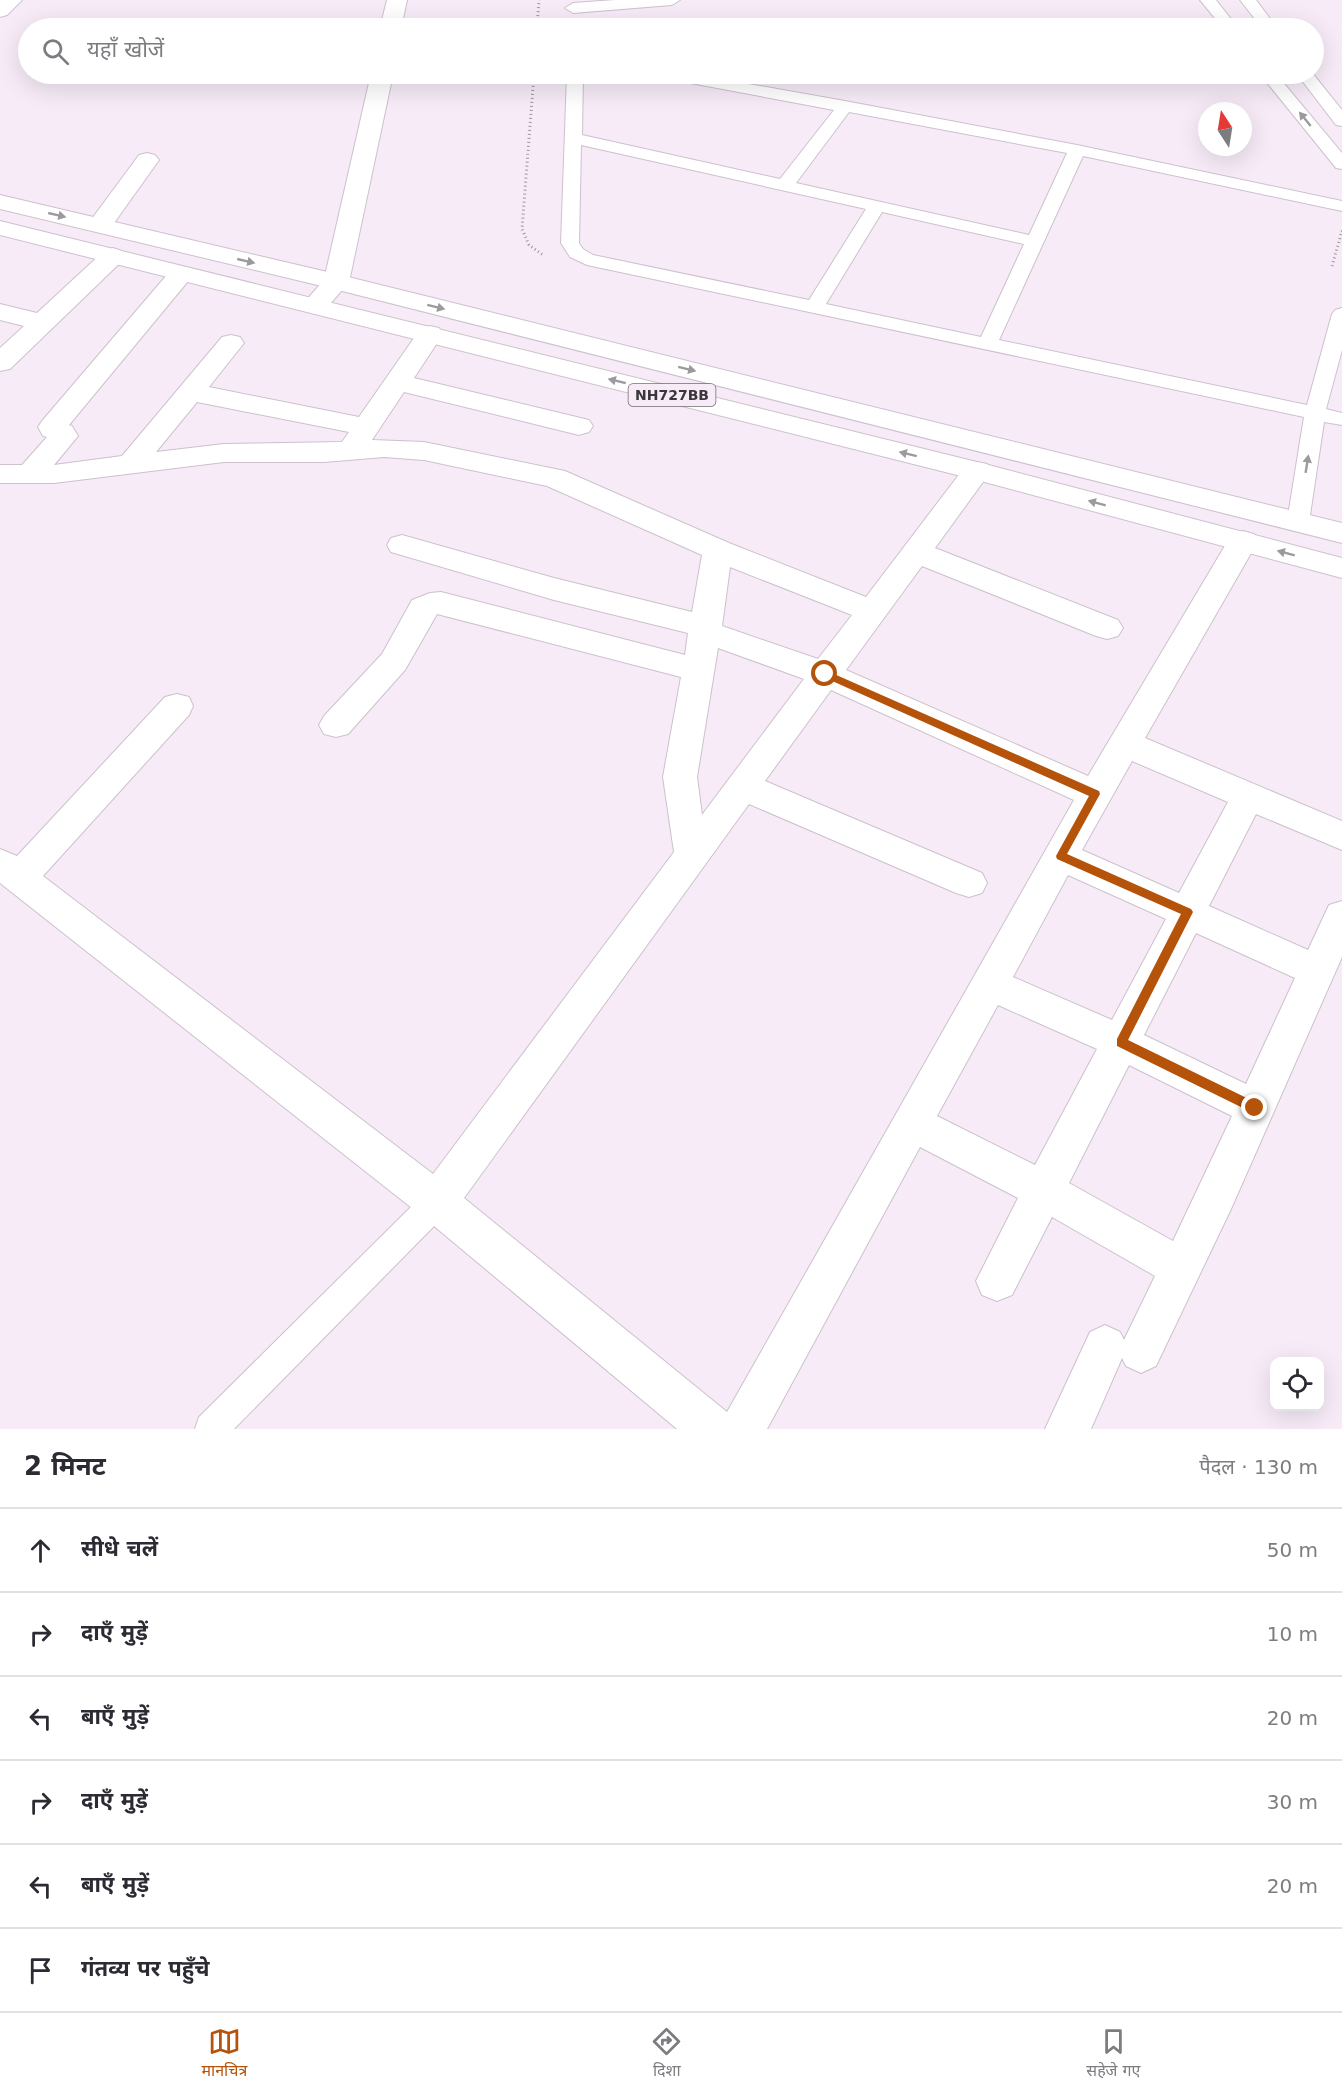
<!DOCTYPE html>
<html lang="hi">
<head>
<meta charset="utf-8">
<style>
  :root { --surface:#fff; --page:#f2f2f3; --text:#2b2b33; --muted:#7c7c81; --line:#e1e1e2; --accent:#b45309 }
  body { margin:0; font-family:"DejaVu Sans","Noto Sans Devanagari",sans-serif; background:var(--page); color:var(--text) }
  .controls { position:absolute; right:18px; bottom:18px; display:grid; overflow:hidden; border-radius:12px; box-shadow:0 6px 24px #0002 }
  .controls button { width:54px; height:54px; display:grid; place-items:center; padding:0; border:0; border-bottom:2px solid var(--line); background:var(--surface); color:var(--text); font:30px sans-serif }
  .compass { position:absolute; left:1198px; top:102px; width:54px; height:54px; border-radius:50%; background:var(--surface); box-shadow:0 6px 24px #0002; rotate:348deg }
  .stop { position:absolute; width:18px; height:18px; margin:-14px; border:4px solid #b45309; border-radius:50%; background:#fff }
  .stop.end { background:#b45309; border-color:#fff; box-shadow:0 2px 6px #0008 }
  .list { margin:0; padding:0; list-style:none }
  h2 { display:flex; justify-content:space-between; align-items:center; height:78px; margin:0; padding:0 24px; font-size:26px }
  h2 small { font-size:20px; font-weight:400; color:var(--muted) }
  .list li { display:grid; grid-template-columns:39px 1fr auto; gap:18px; align-items:center; box-sizing:border-box; height:84px; padding:0 24px; border-top:2px solid var(--line) }
  .list b { display:block; font-size:22px; white-space:nowrap }
  .list em { font-size:20px; font-style:normal; color:var(--muted) }
  .icon { flex:none; width:33px; height:33px; fill:none; stroke:currentColor; stroke-width:2; stroke-linecap:round; stroke-linejoin:round }
  .map { position:relative; flex:none; width:1342px; height:1429px; overflow:hidden }
  .search { position:absolute; background:var(--surface); box-shadow:0 6px 24px #0002; left:18px; right:18px; top:18px; height:66px; display:flex; align-items:center; gap:15px; box-sizing:border-box; padding:0 21px; border-radius:33px; color:var(--muted); font-size:22px }
  .sheet { height:582px; background:var(--surface) }
  nav { display:flex; justify-content:space-around; align-items:center; box-sizing:border-box; height:84px; border-top:2px solid var(--line); background:var(--surface); font-size:16px; color:var(--muted) }
  nav a { display:grid; justify-items:center; gap:3px }
  nav .on { color:var(--accent) }
  .map>svg:first-child { display:block }
</style>
</head>
<body>
<div class="map">
<svg width="1342" height="1429" viewBox="0 0 1342 1429">
  <rect width="100%" height="100%" fill="#f6ebf7"/>
  <g fill="none" stroke-linecap="round" stroke-linejoin="round">
    <defs>
      <path id="lane" d="M615,0H680L672,5L573,13L565,8L573,3Z
        M1200,0H1216L1238,28H1223Z
        M1240,0H1256L1277,28H1262Z
        M567,74H583L582,135L780,179L834,110L669,79L663,77L661,74H692L845,101L1077,145L1342,201V211L1083,156L999,340L1307,405L1332,314L1335,310L1342,308V350L1326,409L1342,413V425L1324,422L1309,522L1306,527L1298,529L1290,527L1287,522L1304,417L587,265L570,257L561,243ZM849,112L1067,153L1029,235L796,183ZM581,145L866,209L809,300L593,255L583,249L579,243ZM882,212L1024,244L981,337L826,304Z
        M1260,74H1276L1342,153V169L1336,168Z
        M1297,74H1313L1342,110V126L1336,125Z
        M437,1188L448,1192L452,1202L448,1212L234,1429H195L199,1417L426,1192Z"/>
      <path id="street" d="M0,0H22L7,15L0,17Z
        M387,0H407L401,28H380Z
        M371,74H393L349,282L324,311L315,313L306,311L302,305L324,280Z
        M147,153L155,155L159,160L109,230L100,232L91,230L88,225L91,220L139,155Z
        M113,248L122,251L126,256L122,261L10,369L0,371V348L24,326L0,320V304L37,313L104,251Z
        M181,266L190,269L194,274L69,425L72,426L78,436L54,465L122,456L222,337L231,335L240,337L244,343L209,387L359,417L421,328L430,326L439,328L443,334L414,378L589,420L593,426L589,432L579,435L404,392L372,440L424,442L565,471L729,543L866,597L967,464L977,462L987,464L991,471L935,548L1118,620L1123,628L1118,636L1107,639L1096,636L922,566L846,670L1088,776L1232,534L1243,531L1254,534L1258,541L1145,738L1342,821V850L1256,814L1209,906L1308,950L1329,905L1342,901V957L1231,1209L1156,1366L1141,1373L1126,1366L1122,1358L1091,1429H1045L1090,1332L1105,1325L1120,1332L1124,1340L1155,1276L1052,1217L1012,1295L997,1301L982,1295L976,1281L1018,1198L920,1147L767,1429H677L422,1216L0,883V849L17,856L165,697L177,694L189,697L193,706L189,715L43,876L433,1174L674,852L663,777L681,677L437,614L405,670L348,734L336,737L324,734L319,725L324,716L382,654L412,600L430,593L441,592L685,655L688,633L554,600L391,552L387,545L391,538L402,535L554,578L692,612L702,555L547,486L424,460L384,457L324,462H224L54,483H0V465H22L47,437L43,436L38,427L42,421L172,269ZM197,402L349,432L342,442L224,444L156,452ZM730,567L852,615L818,659L722,626ZM718,648L804,679L702,815L697,777ZM831,690L1074,800L727,1412L464,1198L749,804L956,893L969,897L982,893L987,883L982,873L765,781ZM1132,761L1228,802L1179,893L1082,850ZM1068,875L1166,919L1112,1020L1013,977ZM1196,933L1295,978L1246,1084L1144,1035ZM998,1005L1097,1049L1035,1165L937,1116ZM1129,1065L1232,1116L1173,1241L1069,1183Z"/>
      <path id="highway" d="M0,195L336,274L1342,523V543L334,289L0,209Z
        M0,221L977,462L1342,558V578L977,480L0,235Z"/>
    </defs>
    <use href="#lane" stroke="#ccc1cd" stroke-width="2"/>
    <use href="#street" stroke="#ccc1cd" stroke-width="2"/>
    <use href="#highway" stroke="#ccc1cd" stroke-width="2"/>
    <path stroke="#9e969f" stroke-width="3" stroke-dasharray="1 3" stroke-linecap="butt" d="M537,28L539,0
      M534,74L522,229L529,245L543,255
      M1332,266L1342,231L1340,230"/>
    <use href="#lane" fill="#fff" fill-rule="evenodd"/>
    <use href="#street" fill="#fff" fill-rule="evenodd"/>
    <use href="#highway" fill="#fff" fill-rule="evenodd"/>
  </g>
  <defs><path id="oneway-solid" d="M-6-.8H1V-3.2L6.5 0L1 3.2V.8H-6Z" transform="scale(1.5)"/></defs>
  <g fill="#9c9a9d">
    <use href="#oneway-solid" transform="translate(1305 119) rotate(-129)"/>
    <use href="#oneway-solid" transform="translate(57 215) rotate(13)"/>
    <use href="#oneway-solid" transform="translate(246 261) rotate(13)"/>
    <use href="#oneway-solid" transform="translate(436 307) rotate(14)"/>
    <use href="#oneway-solid" transform="translate(687 369) rotate(14)"/>
    <use href="#oneway-solid" transform="translate(617 381) rotate(-166)"/>
    <use href="#oneway-solid" transform="translate(908 454) rotate(-166)"/>
    <use href="#oneway-solid" transform="translate(1307 464) rotate(-81)"/>
    <use href="#oneway-solid" transform="translate(1097 503) rotate(-165)"/>
    <use href="#oneway-solid" transform="translate(1286 553) rotate(-165)"/>
  </g>
  <path fill="#b45309" d="M825,670L1099,791L1100,794L1067,854L1191,909L1193,912L1128,1040L1259,1104V1112H1251L1117,1046V1039L1181,914L1057,859L1056,856L1089,796L821,676V671Z"/>
  <g text-anchor="middle" stroke-width="4.5" stroke-linejoin="round" paint-order="stroke">
    <rect fill="#f6ebf7" stroke="#726c73" stroke-width="1.5" x="628.5" y="384" width="87" height="22" rx="4.5"/>
    <g font-size="14" font-weight="bold" fill="#3a363b">
      <text x="672" y="400">NH727BB</text>
    </g>
  </g>
</svg>
<div class="controls">
<button><svg class="icon" aria-label="locate" viewBox="0 0 24 24"><circle cx="12" cy="12" r="6"/><path d="M12 2v4M12 18v4M2 12h4M18 12h4"/></svg></button>
</div>
<svg class="compass" viewBox="-18 -18 36 36"><path d="M0-13l5 13h-10z" fill="#e53935"/><path d="M0 13l5-13h-10z" fill="#7c7c81"/></svg>
<div class="stop" style="left:825px;top:674px"></div>
<div class="stop end" style="left:1255px;top:1108px"></div>
<div class="search"><svg class="icon" aria-label="search" viewBox="0 0 24 24"><circle cx="10" cy="10" r="6"/><path d="M15 15l6 6"/></svg>यहाँ खोजें</div>
</div>
<section class="sheet">
<h2>2 मिनट<small>पैदल · 130 m</small></h2>
<ul class="list">
<li><svg class="icon" aria-label="ahead" viewBox="0 0 24 24"><path d="M12 20V5M6 11l6-6 6 6"/></svg><div><b>सीधे चलें</b></div><em>50 m</em></li>
<li><svg class="icon" aria-label="right" viewBox="0 0 24 24"><path d="M7 20v-9h11M14 6l5 5-5 5"/></svg><div><b>दाएँ मुड़ें</b></div><em>10 m</em></li>
<li><svg class="icon" aria-label="left" viewBox="0 0 24 24"><path d="M17 20v-9H6M10 6l-5 5 5 5"/></svg><div><b>बाएँ मुड़ें</b></div><em>20 m</em></li>
<li><svg class="icon" aria-label="right" viewBox="0 0 24 24"><path d="M7 20v-9h11M14 6l5 5-5 5"/></svg><div><b>दाएँ मुड़ें</b></div><em>30 m</em></li>
<li><svg class="icon" aria-label="left" viewBox="0 0 24 24"><path d="M17 20v-9H6M10 6l-5 5 5 5"/></svg><div><b>बाएँ मुड़ें</b></div><em>20 m</em></li>
<li><svg class="icon" aria-label="arrive" viewBox="0 0 24 24"><path d="M6 21V4h12l-3 4 3 4H6"/></svg><div><b>गंतव्य पर पहुँचे</b></div></li>
</ul>
</section>
<nav>
<a class="on"><svg class="icon" aria-label="map" viewBox="0 0 24 24"><path d="M3 6l6-2 6 2 6-2v14l-6 2-6-2-6 2zM9 4v14M15 6v14"/></svg>मानचित्र</a>
<a><svg class="icon" aria-label="directions" viewBox="0 0 24 24"><path d="M12 3l9 9-9 9-9-9zM9 14v-3h6M13 9l2 2-2 2"/></svg>दिशा</a>
<a><svg class="icon" aria-label="saved" viewBox="0 0 24 24"><path d="M7 4h10v16l-5-4-5 4z"/></svg>सहेजे गए</a>
</nav>
</body>
</html>
